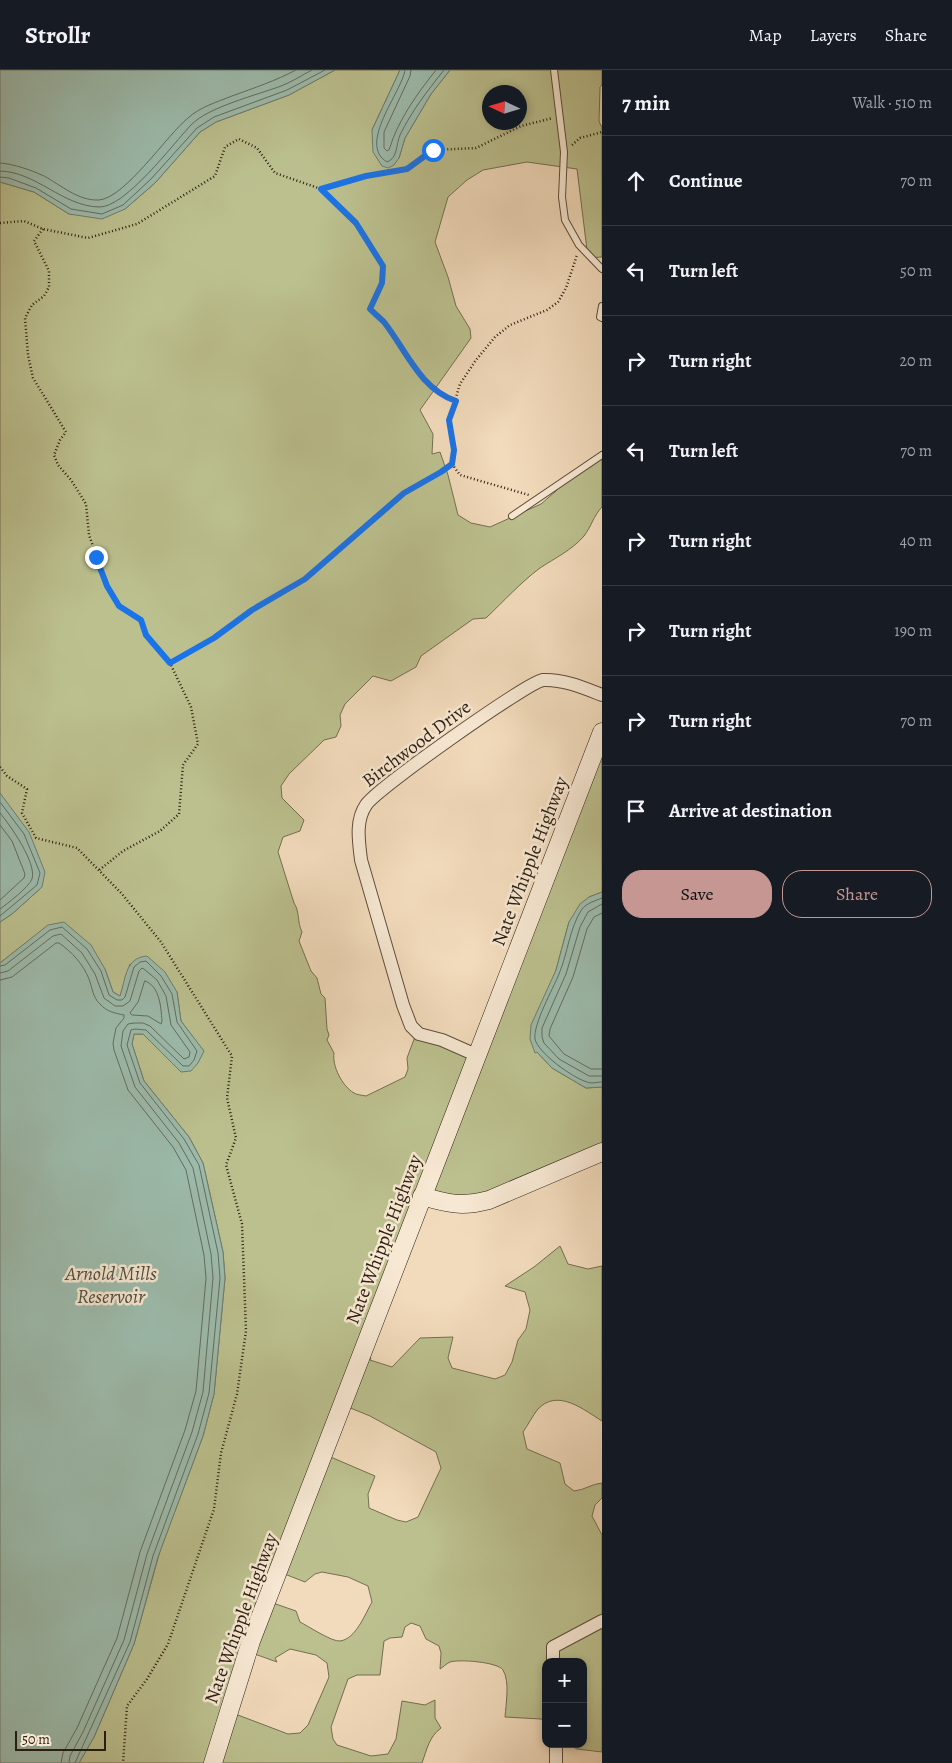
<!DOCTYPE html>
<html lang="en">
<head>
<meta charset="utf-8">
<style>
  :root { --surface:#171b24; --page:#20242c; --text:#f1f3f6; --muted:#9ea1a6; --line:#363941; --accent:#c59692 }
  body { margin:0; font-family:Alegreya,serif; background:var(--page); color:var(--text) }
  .controls { position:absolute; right:15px; bottom:15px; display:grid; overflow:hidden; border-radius:10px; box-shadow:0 2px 8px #0003 }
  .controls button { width:45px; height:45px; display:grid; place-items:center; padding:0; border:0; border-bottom:1px solid var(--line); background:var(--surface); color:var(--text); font:25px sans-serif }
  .compass { position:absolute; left:482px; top:15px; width:45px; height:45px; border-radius:50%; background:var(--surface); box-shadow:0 2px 8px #0003; rotate:274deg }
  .scale { position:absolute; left:15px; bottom:12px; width:91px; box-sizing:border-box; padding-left:5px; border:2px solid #2c1e11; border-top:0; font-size:14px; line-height:18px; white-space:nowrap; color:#2c1e11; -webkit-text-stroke:4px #f7e8d3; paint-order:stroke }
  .stop { position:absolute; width:15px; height:15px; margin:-11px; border:4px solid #1a73e8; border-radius:50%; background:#fff }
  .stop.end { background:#1a73e8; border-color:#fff; box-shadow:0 1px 5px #0008 }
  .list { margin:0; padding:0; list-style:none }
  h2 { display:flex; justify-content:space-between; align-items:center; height:65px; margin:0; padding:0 20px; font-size:21px }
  h2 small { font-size:16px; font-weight:400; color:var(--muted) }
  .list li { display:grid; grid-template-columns:32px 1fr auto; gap:15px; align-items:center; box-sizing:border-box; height:90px; padding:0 20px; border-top:1px solid var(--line) }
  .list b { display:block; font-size:19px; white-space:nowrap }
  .list em { font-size:16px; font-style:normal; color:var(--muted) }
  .actions { display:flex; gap:10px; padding:15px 20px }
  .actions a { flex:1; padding:11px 0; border:1px solid var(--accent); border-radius:20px; text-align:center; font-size:18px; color:var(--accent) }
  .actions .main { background:var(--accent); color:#111 }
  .icon { flex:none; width:28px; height:28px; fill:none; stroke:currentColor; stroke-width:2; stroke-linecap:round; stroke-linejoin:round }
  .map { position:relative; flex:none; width:602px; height:1693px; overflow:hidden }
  header { display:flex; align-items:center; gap:30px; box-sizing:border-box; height:70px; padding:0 25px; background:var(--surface); border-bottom:1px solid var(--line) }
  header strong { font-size:24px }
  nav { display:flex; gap:28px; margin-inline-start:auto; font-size:18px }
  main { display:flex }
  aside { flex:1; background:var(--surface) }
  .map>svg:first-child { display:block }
</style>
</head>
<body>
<header>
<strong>Strollr</strong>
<nav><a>Map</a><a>Layers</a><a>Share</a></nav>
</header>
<main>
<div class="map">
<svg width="602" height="1693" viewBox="0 0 602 1693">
  <rect width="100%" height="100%" fill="#f2dbbc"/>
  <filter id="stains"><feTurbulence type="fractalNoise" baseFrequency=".004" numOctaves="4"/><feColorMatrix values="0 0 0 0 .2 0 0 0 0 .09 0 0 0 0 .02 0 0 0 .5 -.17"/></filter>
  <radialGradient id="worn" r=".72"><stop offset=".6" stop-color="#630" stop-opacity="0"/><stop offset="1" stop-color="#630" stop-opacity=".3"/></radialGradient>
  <path fill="#bcc08f" stroke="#746f50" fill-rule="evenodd" d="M335,0H400L372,60L399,88L405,68L431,24L450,0H602V15L600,17L599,51L601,56H602V187L588,188L577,99L527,92L483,100L467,110L448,127L435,172L448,207L456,236L470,259L471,268L420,340L433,364L432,384L440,382L448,405L458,445L471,453L490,457L541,434L556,421L566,406L602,381V437C594,445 591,457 584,466C572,480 555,488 540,498C520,513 504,531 486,548L473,549L421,586L416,597L391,611L373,606L345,634L340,645L341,656L336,667L324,670L289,704L281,716L282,728L304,750L300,761L283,767L278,782L294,833C300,842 297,852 302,862L299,871L311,901L317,908L321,924L325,928L327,959L329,965L327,970L334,983C332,996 342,1016 354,1023C357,1025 362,1025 366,1026L405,1007L408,999L407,988L416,964L481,982L597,685L602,687V822L589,827L569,852L556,900L537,982L552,998L586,1018L602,1017V1083L492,1131L429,1126L365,1285L371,1288L370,1290L392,1297L420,1268L453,1267L448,1288L452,1298L495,1309L505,1305L512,1292L518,1270L526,1259L530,1240L525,1222L505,1216L534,1197L560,1176L568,1194L588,1199L602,1196V1351C584,1340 558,1318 538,1339C533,1345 528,1355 523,1362L527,1379L560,1393L565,1414L574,1421C585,1420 591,1414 602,1413V1428L595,1435L592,1446L602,1465V1682L577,1679L567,1674H583V1592H546V1652L541,1649L505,1647C506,1633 510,1612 503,1600C498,1592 459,1589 450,1592C446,1594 443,1597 440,1599L441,1583L439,1576L426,1569L420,1556L411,1553L405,1557L402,1567L390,1568L384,1571L380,1605H357L348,1609L331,1657L333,1669L337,1675L371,1686L388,1684L396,1669L402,1631L425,1635L435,1630V1648L441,1658C429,1667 427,1679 422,1693H79L94,1667L134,1574L160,1481L203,1366L214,1324L225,1208L223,1182L203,1093L189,1067L144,1011L132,974L134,964H143L182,1002L203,981L181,951L177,922L130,894L120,926L113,922L105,899L48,856L0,893V852L12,844L42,817L0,723V112L34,122L69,144L125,139L155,113L200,62L216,52L289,25ZM490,22H520V52H490ZM348,1337L370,1346L436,1382L441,1398L418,1447L406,1452L397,1450L369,1438L368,1424L375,1406L326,1385ZM322,1502L348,1507L368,1516L372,1532C365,1544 356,1569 340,1571C332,1572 308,1556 300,1552L296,1541L270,1532L282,1503L305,1512L315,1504ZM290,1579L316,1585L327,1593L329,1607L308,1655L300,1663L288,1664L230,1642L249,1582L277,1592L275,1588Z"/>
  <path fill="#9cbbac" stroke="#6f7c6e" d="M0,0H335L289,25L216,52L200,62L155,113L125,139L102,149L69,144L34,122L0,112Z
    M400,0H450L431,24L405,68L399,88L394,95L388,98L382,96L373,82L372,60Z
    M0,723L29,762L45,802L42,817L12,844L0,852Z
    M602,822V1017L586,1018L552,998L537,982L535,983L530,969L531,955L556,900L569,852L580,834L589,827Z
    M64,852L91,875L105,899L113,922L120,926C126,908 125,888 147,886L165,902L177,922L181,951L204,981L198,993L191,1001L181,1002L143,964H134L132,974L144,1011L189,1067L203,1093L223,1182L225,1208L214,1324L203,1366L158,1487L134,1574L94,1667L79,1693H0V893L48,855Z"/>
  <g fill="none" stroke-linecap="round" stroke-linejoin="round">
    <path stroke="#646c5e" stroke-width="1" d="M405,0C402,22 357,74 387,92C398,88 396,74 400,65C411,42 428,20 444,0
      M411,0L410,6L384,62V78L387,81L389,80C398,50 417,24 436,0
      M0,93C14,94 31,100 44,106C61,115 78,131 99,130C125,128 167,65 188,48C200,37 217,32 232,26C254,18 275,11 296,0
      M0,101C37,102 62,136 99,137C125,138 173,74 191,55C208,37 257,25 281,16C292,12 302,5 312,0
      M0,107L9,108L36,118L71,139L102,144L123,135L151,109L197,58L214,47L287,20L325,0
      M0,732L24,764L40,803L37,815L0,846
      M0,743C10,755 37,793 32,809C29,817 7,834 0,839
      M0,755L12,771L25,804L24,808L0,830
      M602,828C595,831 587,833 582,839C569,859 568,883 559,904C553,919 533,954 535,969C538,983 573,1008 587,1012C591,1014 597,1012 602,1012
      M602,834L588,842L580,857L566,904L542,958V967L544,973L559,989L589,1006H602
      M602,843L594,847L587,859L573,907L550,959L549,966L564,984L591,999H602
      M0,896L5,895L50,860L62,857L87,879L101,901L109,925L117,930H122L125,927L134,897L140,892L146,891L161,906L172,924L177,952L197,981L194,990L189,996H183L146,960L135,959L131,960L127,975L140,1013L184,1069L199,1095L218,1183L220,1208L209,1323L198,1364L153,1486L130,1572L75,1693
      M0,903L8,901L53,866L61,864L82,883L95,904L104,928L115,936H123L130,931L139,901L142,898L144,899L157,910L166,926L171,955L190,982L189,987L184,989L150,956L143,953H134L128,954L123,961L121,976L135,1017L179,1073L193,1098L211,1184L213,1208L203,1322L192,1362L147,1484L124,1570L83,1662L70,1686L69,1693
      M0,910L12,907L56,873H59C72,882 83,894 89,909C92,917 93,928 100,934C107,942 115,943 124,945V948L116,958L113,973L114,980L128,1020L173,1077L186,1100L204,1185L206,1208L196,1321L185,1360L140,1482L117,1568L77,1658L63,1683L61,1693
      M145,911C160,916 161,938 162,951L161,954L148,946L132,945L130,943L138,932Z"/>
    <defs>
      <path id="lane" d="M554,0L564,82L562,127L565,150L579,175L602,199
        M602,236L600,247L602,248
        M512,446L602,385"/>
      <path id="street" d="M476,985L442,970L419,964L411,956L403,935L361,790C359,772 355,751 366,735C376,719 528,612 543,610C563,609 584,618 602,625
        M553,1592V1577L602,1551
        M556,1674V1693"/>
      <path id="secondary" d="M422,1126C448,1134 463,1137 489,1130L602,1082
        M213,1693L251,1571L602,662"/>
    </defs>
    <use href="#lane" stroke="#5e4d3c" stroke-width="8"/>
    <use href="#street" stroke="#5e4d3c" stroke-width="14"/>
    <use href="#secondary" stroke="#2c1e11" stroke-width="19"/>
    <path stroke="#2c1e11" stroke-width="2.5" stroke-dasharray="1 2.5" stroke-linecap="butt" d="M572,75L580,68L602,62
      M321,119L356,153L383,196L382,213L370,239C374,243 380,248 384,252C406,279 419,319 455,331
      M0,153L24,151L43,159L88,168L137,154L215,106L225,77L239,69L257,78L275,103L321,119L366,106L407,99L433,80L476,78L521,56L553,48
      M43,159L34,171L49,201V217L44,226L32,235L25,248L28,285L33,308L66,362L60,370L54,385L58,395L71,410L86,434L89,465L107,516L119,536L141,550L145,565L170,593L191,637L198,674L183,695L179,744L160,761L123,781L98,801
      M452,394L460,405L529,425
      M170,593L214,568L252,540L305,509L374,447L404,423L441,402L452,394L454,380L449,350L460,314L476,290L495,267L510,255L547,240L558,232L566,218L577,185
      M0,697L7,706L27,719L22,743L36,768L77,778L122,824L161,872L232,986L227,1028L236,1068L226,1095L242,1154L246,1261L237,1324L221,1383L214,1439L168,1574L147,1609L127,1636L123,1693"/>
    <use href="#lane" stroke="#f7e8d3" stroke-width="6"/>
    <use href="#street" stroke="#f7e8d3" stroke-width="12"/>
    <use href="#secondary" stroke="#f7e8d3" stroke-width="18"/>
  </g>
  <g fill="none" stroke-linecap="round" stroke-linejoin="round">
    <path stroke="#1a73e8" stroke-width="6" d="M96,487L107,516L119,536L141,550L146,565L170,593L214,568L252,540L305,509L404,423L441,402L452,394L454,380L449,350L456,331C420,319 406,280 384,252C380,248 374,243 370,239L382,213L383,196L356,153L321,119L366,106L407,99L433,80"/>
  </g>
  <g text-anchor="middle" stroke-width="5" stroke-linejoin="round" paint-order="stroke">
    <g font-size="19" fill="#2c1e11" stroke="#f7e8d3">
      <text transform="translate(416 673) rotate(-37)" y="7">Birchwood Drive</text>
      <text transform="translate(529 791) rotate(-69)" y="7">Nate Whipple Highway</text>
      <text transform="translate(383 1169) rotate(-69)" y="7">Nate Whipple Highway</text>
      <text transform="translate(240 1548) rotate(-70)" y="7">Nate Whipple Highway</text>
    </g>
    <g font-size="20" font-style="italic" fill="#4e4d40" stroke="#f7e8d3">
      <text x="111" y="1210">Arnold Mills<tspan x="111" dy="23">Reservoir</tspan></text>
    </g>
  </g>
  <rect width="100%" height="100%" filter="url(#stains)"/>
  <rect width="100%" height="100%" fill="url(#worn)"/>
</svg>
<div class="controls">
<button>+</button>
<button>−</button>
</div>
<svg class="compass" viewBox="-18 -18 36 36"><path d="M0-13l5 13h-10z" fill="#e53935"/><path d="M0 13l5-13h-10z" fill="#9ea1a6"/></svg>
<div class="scale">50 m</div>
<div class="stop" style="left:433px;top:80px"></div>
<div class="stop end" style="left:96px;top:487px"></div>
</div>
<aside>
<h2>7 min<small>Walk · 510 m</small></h2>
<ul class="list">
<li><svg class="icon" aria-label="ahead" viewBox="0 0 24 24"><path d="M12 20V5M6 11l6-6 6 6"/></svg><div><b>Continue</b></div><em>70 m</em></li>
<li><svg class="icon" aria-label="left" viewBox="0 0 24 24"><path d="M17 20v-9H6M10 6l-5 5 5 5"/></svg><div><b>Turn left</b></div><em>50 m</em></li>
<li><svg class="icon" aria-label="right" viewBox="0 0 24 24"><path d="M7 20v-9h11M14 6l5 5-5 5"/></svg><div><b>Turn right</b></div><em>20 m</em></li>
<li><svg class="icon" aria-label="left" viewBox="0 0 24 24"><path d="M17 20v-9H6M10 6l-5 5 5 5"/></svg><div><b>Turn left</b></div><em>70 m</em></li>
<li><svg class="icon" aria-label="right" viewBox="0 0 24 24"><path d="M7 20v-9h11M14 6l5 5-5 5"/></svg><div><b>Turn right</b></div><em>40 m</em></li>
<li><svg class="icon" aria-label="right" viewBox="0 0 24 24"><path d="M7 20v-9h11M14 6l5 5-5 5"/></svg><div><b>Turn right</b></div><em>190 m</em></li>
<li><svg class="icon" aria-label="right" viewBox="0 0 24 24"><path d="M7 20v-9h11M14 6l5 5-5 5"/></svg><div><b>Turn right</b></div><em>70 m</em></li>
<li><svg class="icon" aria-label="arrive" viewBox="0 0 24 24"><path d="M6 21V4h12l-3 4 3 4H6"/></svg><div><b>Arrive at destination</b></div></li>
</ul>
<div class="actions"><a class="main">Save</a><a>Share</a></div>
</aside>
</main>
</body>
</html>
